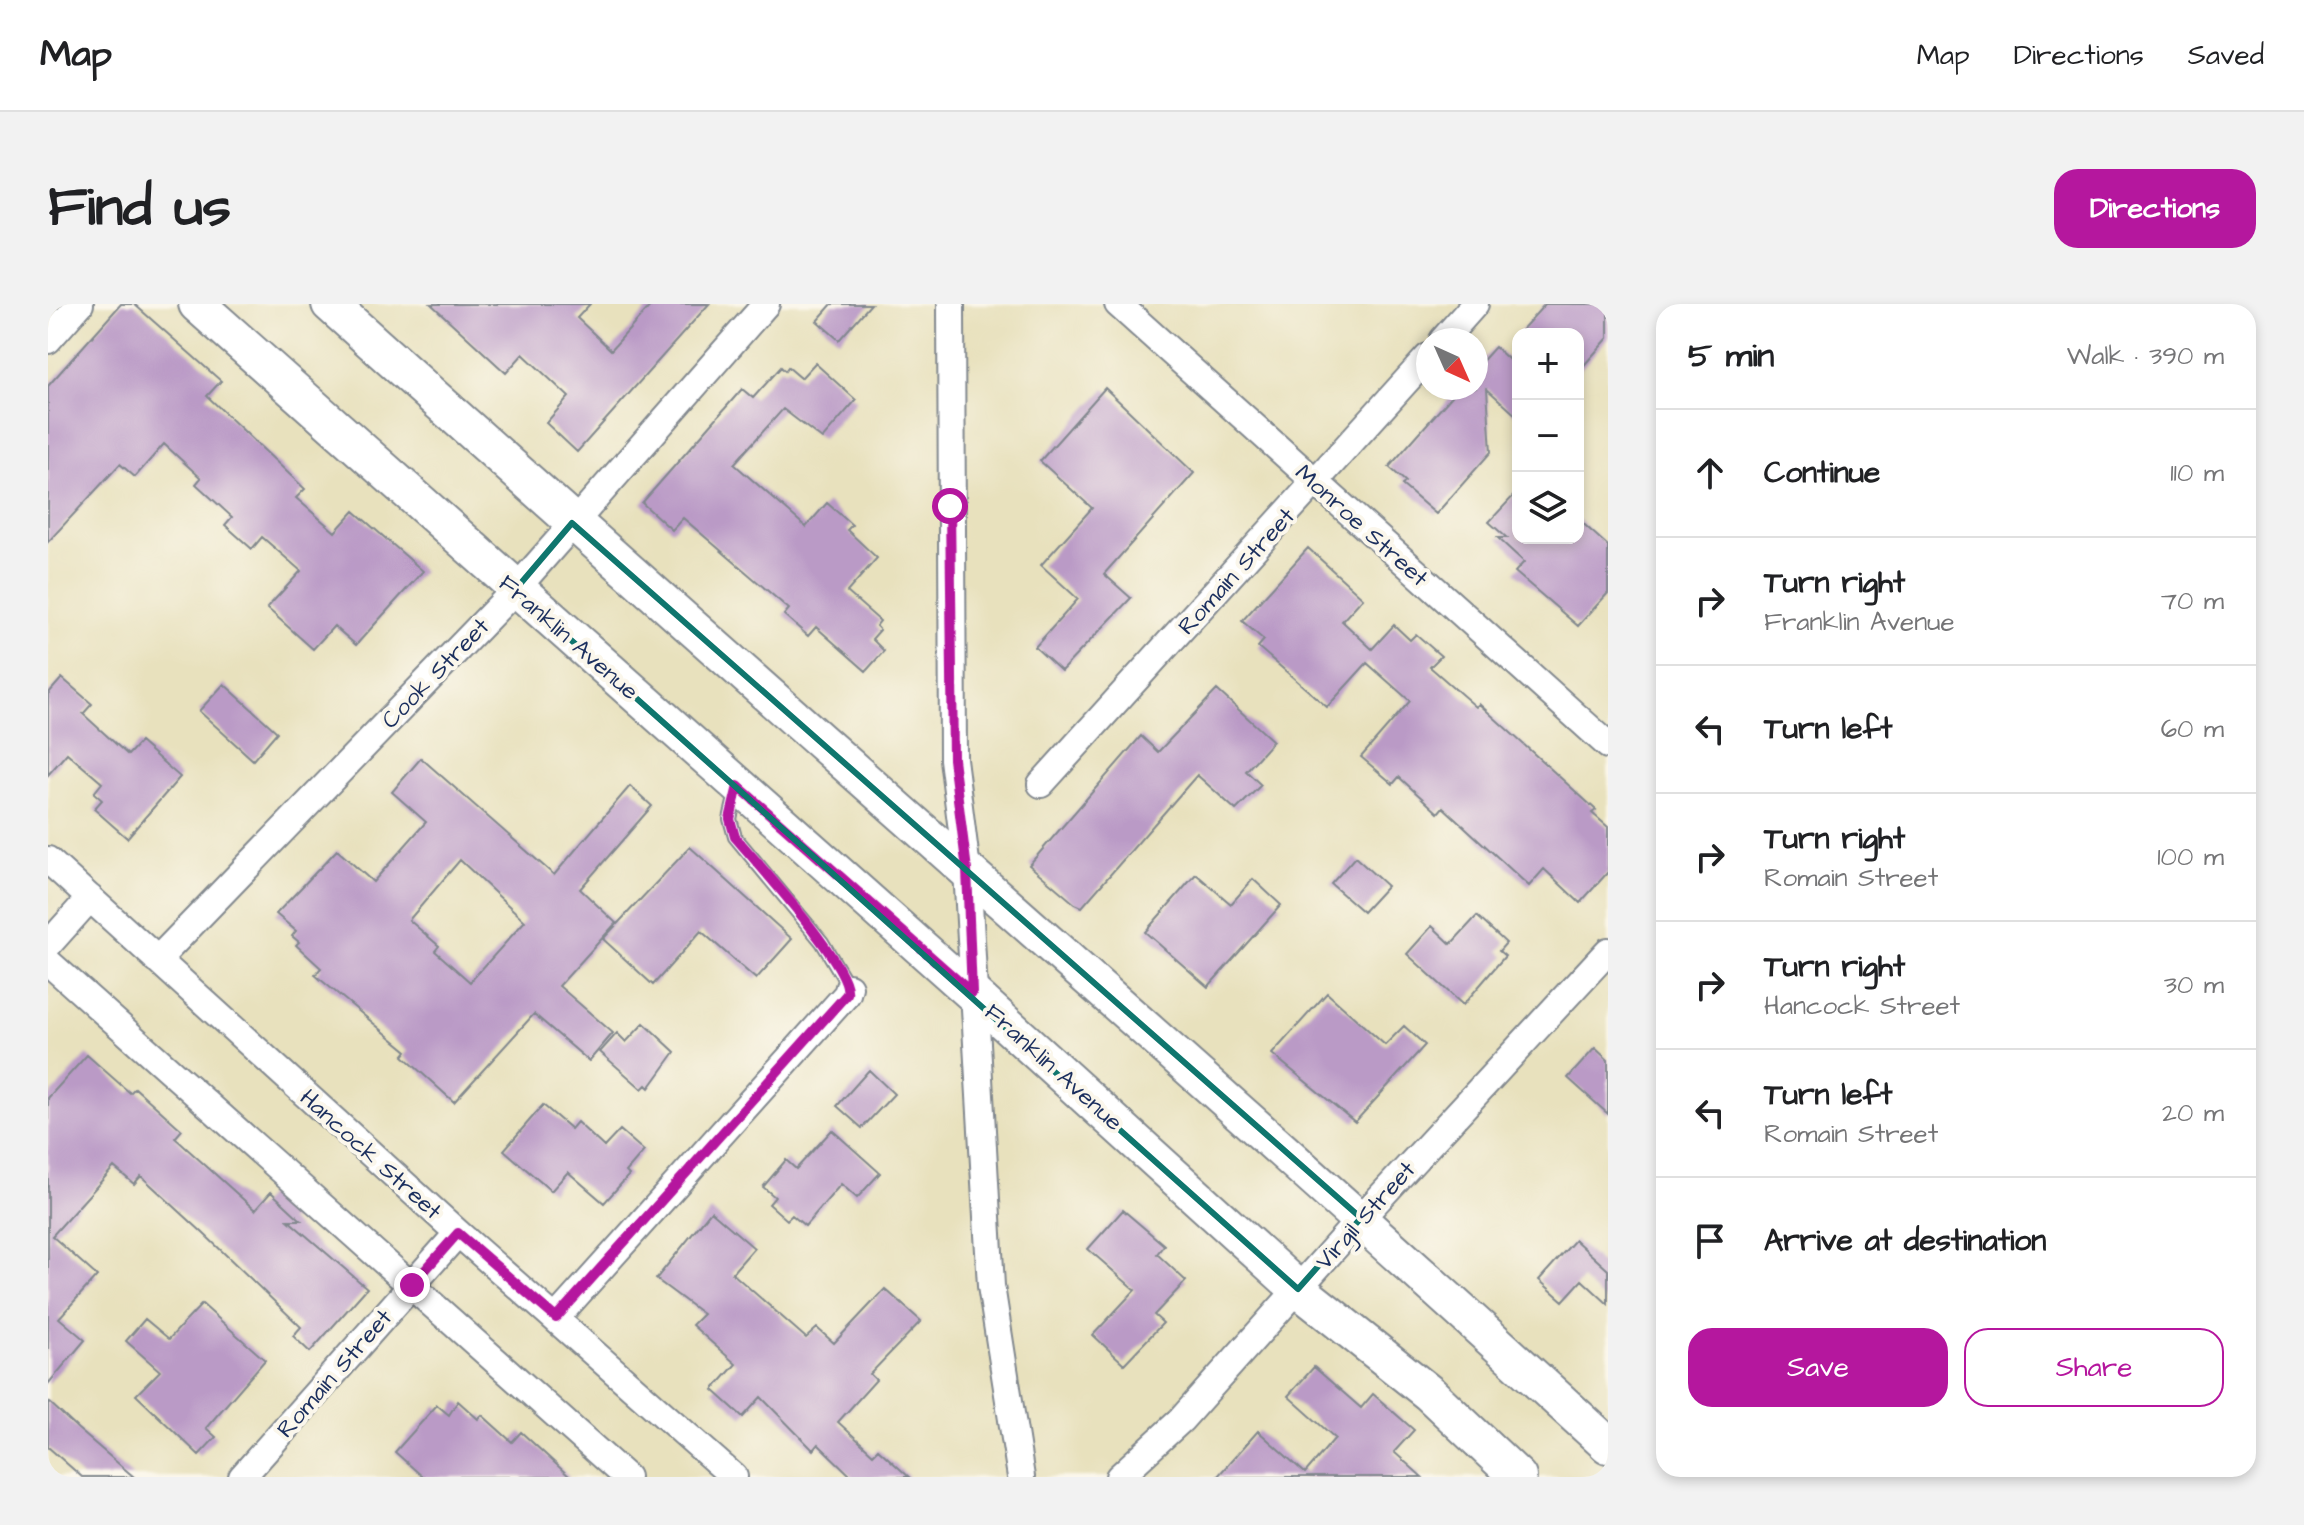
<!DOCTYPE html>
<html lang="en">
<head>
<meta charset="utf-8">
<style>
  :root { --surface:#fff; --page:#f2f2f2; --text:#202124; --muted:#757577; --line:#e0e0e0; --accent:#b5179e }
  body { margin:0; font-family:"Architects Daughter",sans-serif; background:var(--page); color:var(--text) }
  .controls { position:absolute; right:24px; top:24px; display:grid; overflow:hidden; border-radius:16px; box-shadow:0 4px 12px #0003 }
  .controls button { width:72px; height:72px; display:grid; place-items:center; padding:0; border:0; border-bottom:2px solid var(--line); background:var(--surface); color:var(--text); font:40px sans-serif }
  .compass { position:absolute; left:1368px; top:24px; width:72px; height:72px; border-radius:50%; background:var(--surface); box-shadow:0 4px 12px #0003; rotate:135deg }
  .stop { position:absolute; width:24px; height:24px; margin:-18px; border:6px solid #b5179e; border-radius:50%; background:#fff }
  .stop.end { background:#b5179e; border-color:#fff; box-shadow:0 2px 8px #0008 }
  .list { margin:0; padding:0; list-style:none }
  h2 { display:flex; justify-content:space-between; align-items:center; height:104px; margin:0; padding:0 32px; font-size:34px }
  h2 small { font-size:26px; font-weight:400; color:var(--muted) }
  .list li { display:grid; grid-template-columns:52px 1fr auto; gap:24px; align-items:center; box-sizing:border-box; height:128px; padding:0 32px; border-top:2px solid var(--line) }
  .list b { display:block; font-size:30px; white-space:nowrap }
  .list p { margin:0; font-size:26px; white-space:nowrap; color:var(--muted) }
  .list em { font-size:26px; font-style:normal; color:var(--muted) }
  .actions { display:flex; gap:16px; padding:24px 32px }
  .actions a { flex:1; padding:18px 0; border:2px solid var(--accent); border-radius:24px; text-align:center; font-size:28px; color:var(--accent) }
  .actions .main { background:var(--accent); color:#fff }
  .icon { flex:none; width:44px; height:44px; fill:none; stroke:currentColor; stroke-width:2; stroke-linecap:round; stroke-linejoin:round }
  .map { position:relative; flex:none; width:1560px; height:1173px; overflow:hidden; border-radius:24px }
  header { display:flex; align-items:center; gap:48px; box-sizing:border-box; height:112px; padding:0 40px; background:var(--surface); border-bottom:2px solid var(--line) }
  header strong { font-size:38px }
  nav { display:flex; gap:44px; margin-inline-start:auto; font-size:28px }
  .intro { display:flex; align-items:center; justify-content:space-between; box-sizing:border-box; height:192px; padding:0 48px }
  h1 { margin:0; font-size:56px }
  .button { padding:20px 36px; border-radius:24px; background:var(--accent); color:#fff; font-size:28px; font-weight:700 }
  main { display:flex; gap:48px; padding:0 48px }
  aside { flex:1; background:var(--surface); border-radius:24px; box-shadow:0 4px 12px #0003 }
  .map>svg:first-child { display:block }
</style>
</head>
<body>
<header>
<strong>Map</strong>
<nav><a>Map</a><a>Directions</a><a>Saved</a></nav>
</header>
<div class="intro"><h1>Find us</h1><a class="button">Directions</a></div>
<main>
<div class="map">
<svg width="1560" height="1173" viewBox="0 0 1560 1173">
  <rect width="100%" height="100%" fill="#fbf7ec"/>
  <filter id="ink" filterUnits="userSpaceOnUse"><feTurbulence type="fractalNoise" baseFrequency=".0125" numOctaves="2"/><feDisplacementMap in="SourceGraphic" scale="16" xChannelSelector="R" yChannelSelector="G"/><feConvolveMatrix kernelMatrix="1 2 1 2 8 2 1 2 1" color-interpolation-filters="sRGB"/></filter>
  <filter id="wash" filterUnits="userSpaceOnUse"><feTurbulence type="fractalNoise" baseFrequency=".006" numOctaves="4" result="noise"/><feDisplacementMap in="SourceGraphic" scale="32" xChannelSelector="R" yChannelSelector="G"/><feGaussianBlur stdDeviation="1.8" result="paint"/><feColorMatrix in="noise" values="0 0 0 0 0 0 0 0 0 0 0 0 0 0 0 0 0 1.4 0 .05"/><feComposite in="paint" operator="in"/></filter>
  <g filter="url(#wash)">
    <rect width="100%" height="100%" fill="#e8e1bd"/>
    <g id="blocks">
      <path fill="#ba9ac6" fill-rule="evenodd" d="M73,0H86L173,77L159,92L257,185L248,194L287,228L306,207L375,267L308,341L286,322L265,345L219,304L253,267L214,233L204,245L177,221L184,213L148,180L153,174L116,140L87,173L72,160L0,238V82Z
        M383,0H542L529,14L563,46L604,0H661L529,148L498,119L521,93L475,50L458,69Z
        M784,0H823L791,36L769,17Z
        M1497,0H1560V34L1530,68V30H1470Z
        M1447,43L1470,64V113L1439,85L1443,148L1388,210L1354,181L1358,178L1341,163L1411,84H1428V64Z
        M767,59L808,96L774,135L735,105L686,160L758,223L779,199L804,221L799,226L829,254L799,288L832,317L828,322L832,326L824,335L836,347L818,367L768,323L760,332L736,311L741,305L635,214L624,226L594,199L694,85L705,94L733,63L737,67L740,63L753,74Z
        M1057,84L1146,169L1056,270L1083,294L1013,367L987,343L1030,295L993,261L1044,204L992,157Z
        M1470,187V234H1530V215L1560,242V289L1530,322L1467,268L1476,258L1450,234H1459L1441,218Z
        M1260,244L1315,294L1294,317L1324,345L1346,321L1362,336L1368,330L1393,352L1382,363L1428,403L1431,400L1548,506L1544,509L1560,523V568L1532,599L1496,565L1481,582L1395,503L1390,509L1351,473L1345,480L1313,453L1362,397L1319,359L1279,403L1210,343L1216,336L1194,317Z
        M14,374L44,400L35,410L80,451L92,438L132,473L79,534L46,505L54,496L46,489L54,479L19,449L0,471V390Z
        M176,380L229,428L205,456L151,407Z
        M1169,386L1225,437L1198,467L1213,481L1188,506L1149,471L1034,603L1027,600L981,561L1093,432L1110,448Z
        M373,454L506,571L582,482L604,502L532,585L568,619L511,682L565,729L541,757L486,710L406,798L355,752L359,747L267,671L273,664L248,641L251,638L244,632L248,627L228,610L289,546L325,578L378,518L344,488ZM412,556L477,617L422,678L387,647L391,642L361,616Z
        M642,543L744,635L708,675L653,627L605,681L555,635Z
        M1307,553L1339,582L1315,608L1283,580Z
        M1148,570L1183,600L1205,575L1233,601L1160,683L1097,628Z
        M1429,612L1458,639L1451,647L1457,652L1415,701L1359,650L1384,622L1403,640Z
        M1279,689L1337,741L1356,722L1377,741L1307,818L1224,750Z
        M596,719L627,748L601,784L598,781L594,785L552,748L569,729L578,738Z
        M1547,744L1560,756V810L1520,774Z
        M39,751L82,789L87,784L134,826L127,834L207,906L223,888L253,916H240L319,984L262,1048L245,1032L253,1023L154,928L93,872L86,880L66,863L4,932L49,972L11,1014L37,1036L0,1080V794Z
        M821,766L846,790L814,824L789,802Z
        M495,801L523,825L529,818L556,843L572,826L596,847L578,868L581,871L556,899L520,868L503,887L456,846Z
        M784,826L832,869L809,894L793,880L757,922L744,911L739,916L721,900L727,893L715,883L738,856L748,865Z
        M1075,906L1116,941L1109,950L1138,977L1106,1011L1115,1019L1076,1060L1045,1031L1087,986L1040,945Z
        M663,907L706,944L684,969L758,1034L769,1024L786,1039L837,985L873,1017L822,1070L828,1076L790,1118L825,1150L830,1145L861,1173H804L770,1140L765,1146L713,1093L695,1113L665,1086L688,1060L644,1021L655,1010L608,975Z
        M1527,936L1560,966V1000L1534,976L1515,997L1491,976Z
        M154,1000L217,1056L158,1124L168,1133L151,1151L88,1091L112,1067L78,1037L97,1015L121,1035Z
        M1266,1063L1313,1104L1325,1090L1366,1126L1346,1148L1374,1173H1169L1210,1127L1257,1169L1287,1134L1240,1092Z
        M0,1097L30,1125L86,1173H34L0,1143Z
        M410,1097L430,1115L434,1111L464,1138L473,1128L522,1173H375L347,1148L389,1101L401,1111Z"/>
    </g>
  </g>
  <g filter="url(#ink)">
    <use href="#blocks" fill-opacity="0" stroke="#82888e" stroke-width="2"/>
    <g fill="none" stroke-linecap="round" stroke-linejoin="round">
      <defs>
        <path id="service" d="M689,485L682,515L687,533L774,638L801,683"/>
        <path id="minor" d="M903,0L905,455L919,566L943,982L973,1173
          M1070,0L1560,441
          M0,36L32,0
          M1395,36L1427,0
          M993,480L1380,53
          M0,556L410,929L686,1173
          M0,641L42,594
          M109,656L467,286L718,0
          M0,658L578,1173
          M508,1014L799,690L801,683
          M194,1173L410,929
          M1071,1173L1133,1116L1313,914L1560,647"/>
        <path id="secondary" d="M149,0L924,689L1250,985L1381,1089L1470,1173
          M282,0C706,383 1139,755 1560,1141"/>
      </defs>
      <use href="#service" stroke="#82888e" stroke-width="16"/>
      <use href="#minor" stroke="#82888e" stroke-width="30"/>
      <use href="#secondary" stroke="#82888e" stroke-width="40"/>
      <use href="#service" stroke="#fff" stroke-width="12"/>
      <use href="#minor" stroke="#fff" stroke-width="26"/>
      <use href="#secondary" stroke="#fff" stroke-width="36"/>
    </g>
  </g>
  <g fill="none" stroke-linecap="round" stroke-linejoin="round" filter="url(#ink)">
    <path stroke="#b5179e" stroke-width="10" d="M364,981L410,929L508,1014L799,690C806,665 707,556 687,533L682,515L690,482L924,689L919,566L905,455L902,202"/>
  </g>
  <path fill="none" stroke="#0f766e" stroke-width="6" stroke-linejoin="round" d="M524,219L1313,914L1250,985L467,286Z"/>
  <g text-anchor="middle" stroke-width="8" stroke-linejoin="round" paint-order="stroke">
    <g font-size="24" fill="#1b2f5e" stroke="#fbf7ec">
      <text transform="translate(1314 221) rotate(42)" y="8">Monroe Street</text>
      <text transform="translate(1188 267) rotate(-48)" y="8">Romain Street</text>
      <text transform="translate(521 333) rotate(41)" y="8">Franklin Avenue</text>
      <text transform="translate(387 369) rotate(-46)" y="8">Cook Street</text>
      <text transform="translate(1006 763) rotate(42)" y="8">Franklin Avenue</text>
      <text transform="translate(323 850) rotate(42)" y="8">Hancock Street</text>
      <text transform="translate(1317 911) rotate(-48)" y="8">Virgil Street</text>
      <text transform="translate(286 1069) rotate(-49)" y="8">Romain Street</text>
    </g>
  </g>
</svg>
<div class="controls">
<button>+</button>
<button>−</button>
<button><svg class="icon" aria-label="layers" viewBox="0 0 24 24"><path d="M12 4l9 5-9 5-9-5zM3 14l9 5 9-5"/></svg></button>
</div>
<svg class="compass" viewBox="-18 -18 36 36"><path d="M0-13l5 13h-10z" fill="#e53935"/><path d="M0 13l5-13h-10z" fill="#757577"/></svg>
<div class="stop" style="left:902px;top:202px"></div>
<div class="stop end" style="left:364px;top:981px"></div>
</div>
<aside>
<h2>5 min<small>Walk · 390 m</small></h2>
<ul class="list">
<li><svg class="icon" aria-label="ahead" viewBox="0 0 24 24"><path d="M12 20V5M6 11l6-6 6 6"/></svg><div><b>Continue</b></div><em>110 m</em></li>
<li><svg class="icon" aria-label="right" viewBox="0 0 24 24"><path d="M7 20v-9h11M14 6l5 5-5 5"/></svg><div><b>Turn right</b><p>Franklin Avenue</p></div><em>70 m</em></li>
<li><svg class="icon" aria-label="left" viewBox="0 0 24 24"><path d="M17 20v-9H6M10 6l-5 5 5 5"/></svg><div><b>Turn left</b></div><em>60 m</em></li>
<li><svg class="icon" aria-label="right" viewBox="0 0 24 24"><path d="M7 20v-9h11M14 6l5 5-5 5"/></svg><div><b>Turn right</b><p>Romain Street</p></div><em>100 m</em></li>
<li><svg class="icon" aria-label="right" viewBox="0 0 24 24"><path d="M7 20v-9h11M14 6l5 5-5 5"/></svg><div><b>Turn right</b><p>Hancock Street</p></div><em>30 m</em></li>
<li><svg class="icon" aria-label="left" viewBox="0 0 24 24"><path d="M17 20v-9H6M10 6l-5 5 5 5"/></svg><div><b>Turn left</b><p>Romain Street</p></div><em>20 m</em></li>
<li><svg class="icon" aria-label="arrive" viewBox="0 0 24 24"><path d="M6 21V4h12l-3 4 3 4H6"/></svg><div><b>Arrive at destination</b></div></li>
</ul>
<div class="actions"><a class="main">Save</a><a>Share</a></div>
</aside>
</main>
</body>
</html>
